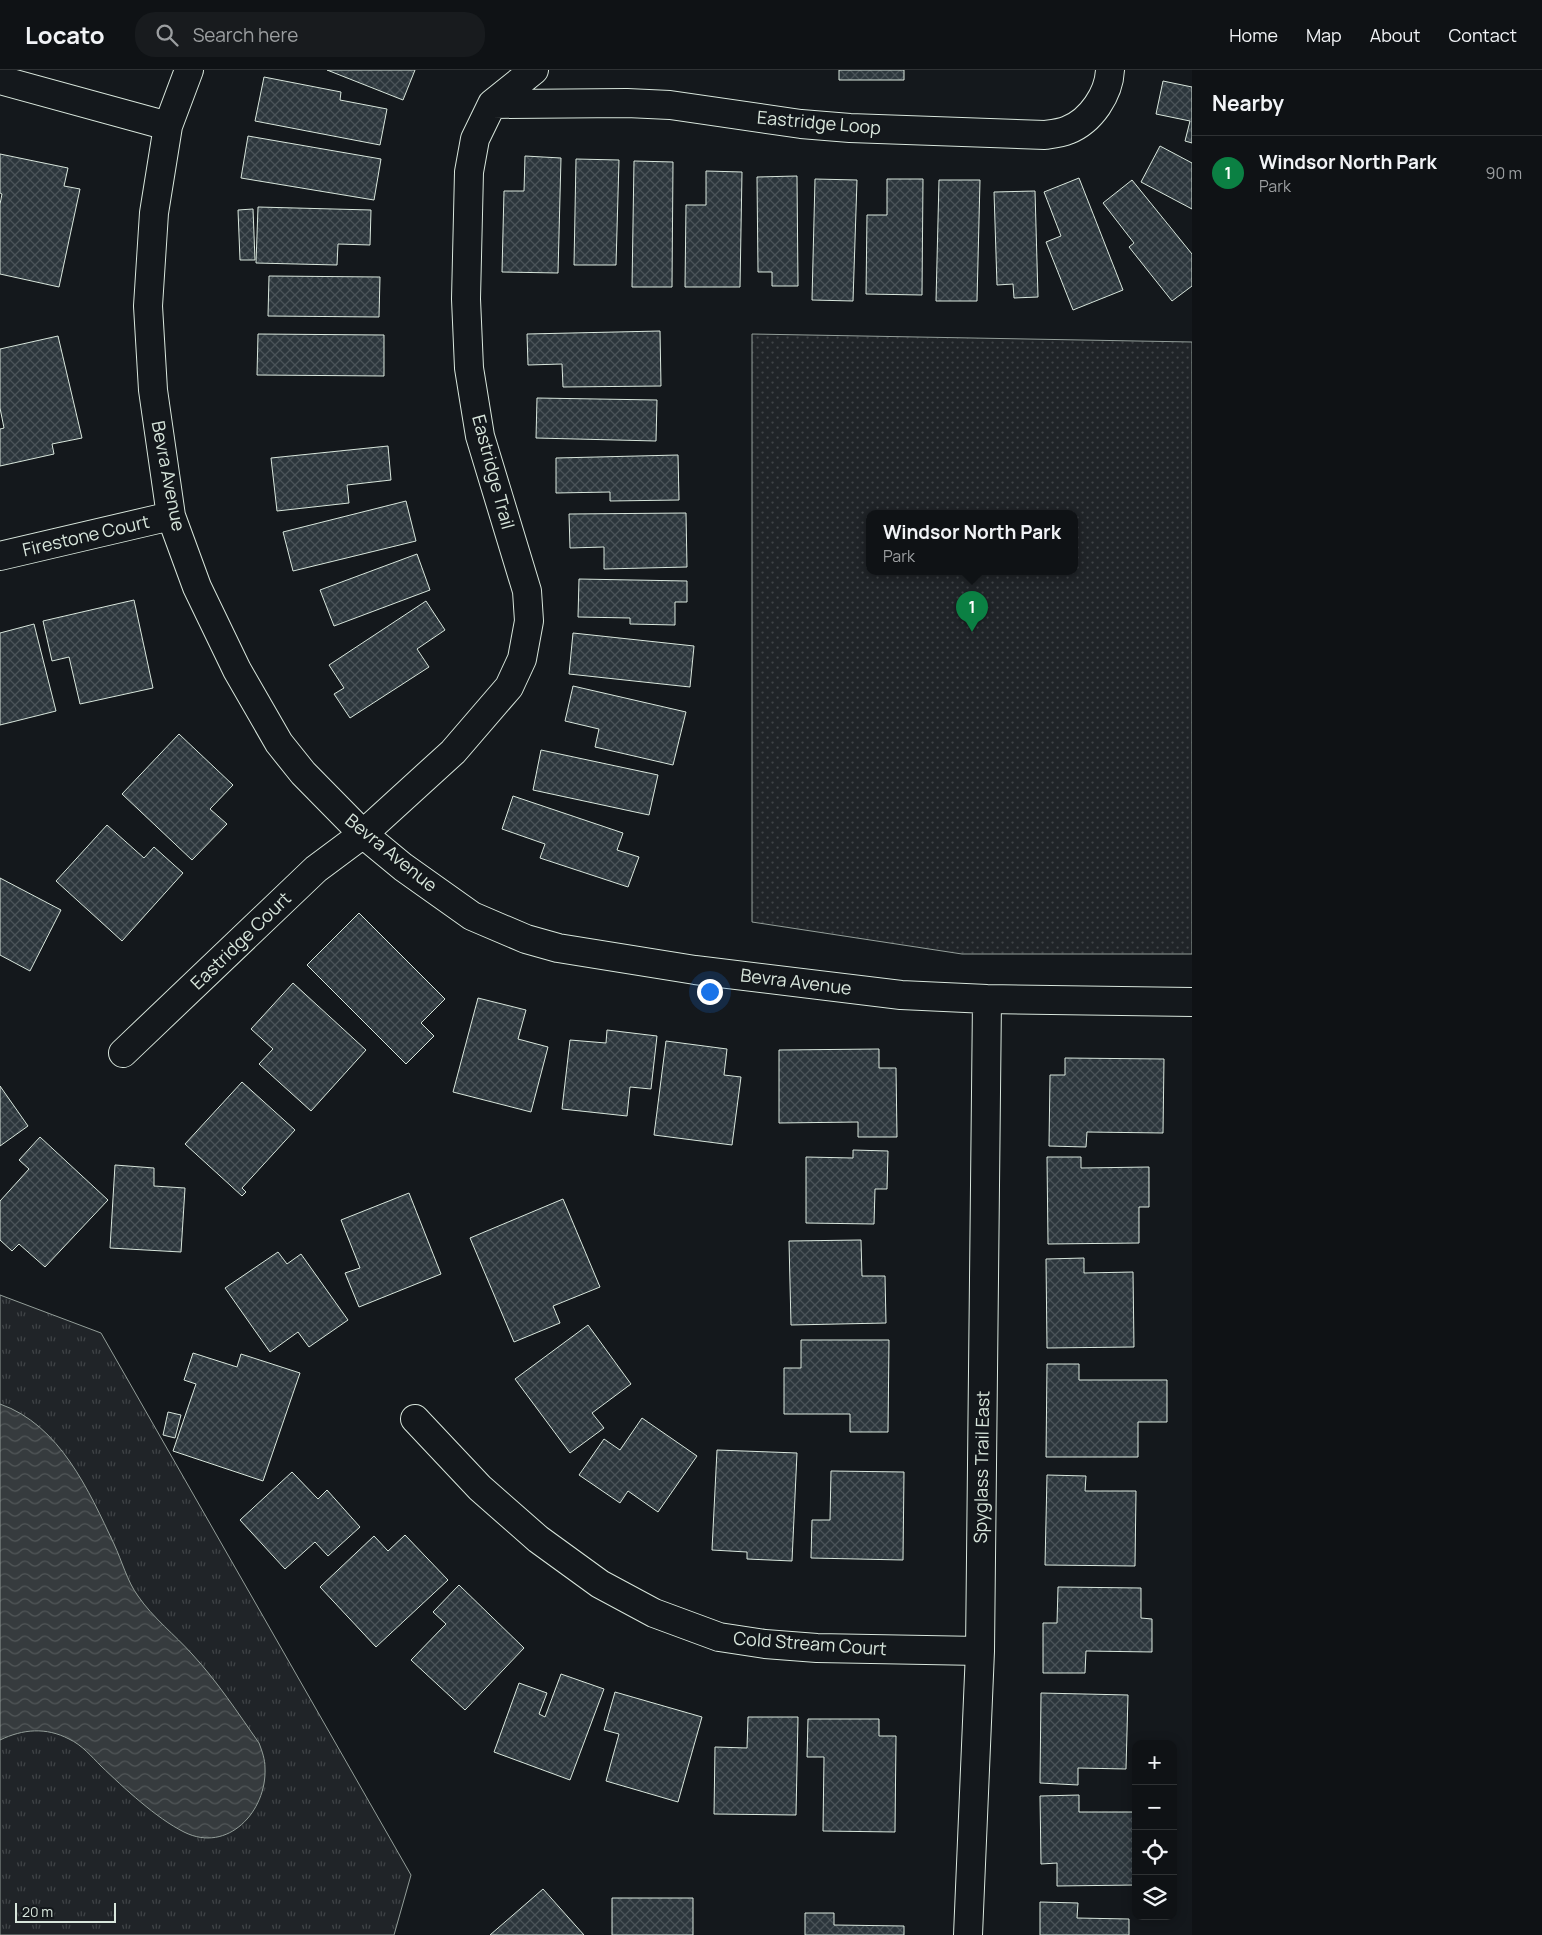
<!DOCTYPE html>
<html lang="en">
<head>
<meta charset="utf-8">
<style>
  :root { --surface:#0f1215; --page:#181b1e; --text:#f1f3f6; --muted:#9b9ea0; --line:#2f3234; --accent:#0b8043 }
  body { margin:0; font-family:Manrope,sans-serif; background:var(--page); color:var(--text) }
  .controls { position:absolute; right:15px; bottom:15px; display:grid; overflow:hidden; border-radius:10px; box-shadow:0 2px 12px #0003 }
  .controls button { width:45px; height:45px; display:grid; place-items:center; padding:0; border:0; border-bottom:1px solid var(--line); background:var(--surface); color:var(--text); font:25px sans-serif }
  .scale { position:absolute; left:15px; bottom:12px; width:101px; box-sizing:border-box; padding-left:5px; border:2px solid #d8e6dc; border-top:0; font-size:14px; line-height:18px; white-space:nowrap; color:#d8e6dc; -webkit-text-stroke:4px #14181c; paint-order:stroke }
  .you { position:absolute; left:709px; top:921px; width:18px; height:18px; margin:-12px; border:4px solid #fff; border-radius:50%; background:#1a73e8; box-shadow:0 0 0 8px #1a73e833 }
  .badge { display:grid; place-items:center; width:32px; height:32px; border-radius:50%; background:var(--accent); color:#fff; font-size:16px; font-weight:700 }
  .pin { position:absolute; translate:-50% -41px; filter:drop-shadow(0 1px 2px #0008) }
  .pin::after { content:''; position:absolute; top:26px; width:18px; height:15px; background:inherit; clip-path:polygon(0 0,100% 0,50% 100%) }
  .popup { position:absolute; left:866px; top:440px; width:212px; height:65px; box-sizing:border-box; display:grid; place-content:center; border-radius:10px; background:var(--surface); filter:drop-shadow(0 1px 4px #0005); font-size:16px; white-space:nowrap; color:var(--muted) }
  .popup b { font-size:19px; color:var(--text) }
  .popup::after { content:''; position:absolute; left:50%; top:100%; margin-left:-10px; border:10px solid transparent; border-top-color:var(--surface) }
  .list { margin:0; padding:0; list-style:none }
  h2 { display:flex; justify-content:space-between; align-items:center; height:65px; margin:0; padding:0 20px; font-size:21px }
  h2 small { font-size:16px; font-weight:400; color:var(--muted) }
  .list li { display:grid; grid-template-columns:32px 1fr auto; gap:15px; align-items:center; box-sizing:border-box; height:75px; padding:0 20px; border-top:1px solid var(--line) }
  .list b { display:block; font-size:19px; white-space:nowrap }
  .list p { margin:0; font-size:16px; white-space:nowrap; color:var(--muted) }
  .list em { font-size:16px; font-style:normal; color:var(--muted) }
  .icon { flex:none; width:28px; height:28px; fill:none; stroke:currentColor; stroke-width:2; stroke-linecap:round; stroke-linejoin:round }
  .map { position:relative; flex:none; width:1192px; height:1865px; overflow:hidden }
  header { display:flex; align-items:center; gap:30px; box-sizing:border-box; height:70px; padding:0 25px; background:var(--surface); border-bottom:1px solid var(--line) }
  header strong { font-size:24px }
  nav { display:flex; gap:28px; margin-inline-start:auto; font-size:18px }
  .search { width:350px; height:45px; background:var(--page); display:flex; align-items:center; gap:12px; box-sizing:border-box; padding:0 18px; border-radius:20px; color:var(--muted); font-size:19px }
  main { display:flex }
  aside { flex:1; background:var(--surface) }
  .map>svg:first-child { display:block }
</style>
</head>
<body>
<header>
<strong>Locato</strong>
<div class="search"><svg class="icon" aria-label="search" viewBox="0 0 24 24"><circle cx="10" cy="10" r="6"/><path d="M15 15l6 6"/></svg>Search here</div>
<nav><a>Home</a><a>Map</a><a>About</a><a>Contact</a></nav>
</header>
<main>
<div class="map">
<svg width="1192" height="1865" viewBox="0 0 1192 1865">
  <defs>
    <pattern id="grass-tufts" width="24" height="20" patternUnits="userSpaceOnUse" patternTransform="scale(1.25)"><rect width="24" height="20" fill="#202428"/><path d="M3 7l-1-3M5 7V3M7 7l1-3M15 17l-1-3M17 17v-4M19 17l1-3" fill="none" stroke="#404447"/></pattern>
    <pattern id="park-dots" width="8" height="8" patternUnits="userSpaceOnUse" patternTransform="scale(1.25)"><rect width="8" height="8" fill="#202428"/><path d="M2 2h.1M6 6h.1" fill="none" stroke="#404447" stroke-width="1.8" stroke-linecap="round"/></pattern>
    <pattern id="water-waves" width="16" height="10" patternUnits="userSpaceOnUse" patternTransform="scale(1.25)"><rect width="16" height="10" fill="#363b3e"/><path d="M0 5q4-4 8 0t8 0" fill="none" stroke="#525759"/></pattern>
    <pattern id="building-cross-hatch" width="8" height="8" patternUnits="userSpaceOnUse" patternTransform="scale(1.25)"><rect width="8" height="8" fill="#2c363c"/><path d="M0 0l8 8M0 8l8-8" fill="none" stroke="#4a5358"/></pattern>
  </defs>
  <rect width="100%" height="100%" fill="#14181c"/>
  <path fill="url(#grass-tufts)" stroke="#939e99" d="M0,1225L101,1263L411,1805L394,1865H0Z"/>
  <path fill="url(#park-dots)" stroke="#939e99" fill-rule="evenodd" d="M752,264L1192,272V884H962L752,852ZM870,443H1074V501H870Z"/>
  <path fill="url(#water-waves)" stroke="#939e99" d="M0,1334C60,1355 89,1421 114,1474C122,1491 127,1511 138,1526C153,1548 175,1565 192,1584C217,1611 238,1643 259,1673C262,1681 265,1689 265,1698C267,1741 228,1784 184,1762C156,1748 124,1718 101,1696C91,1686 82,1675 69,1669C46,1657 23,1659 0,1670Z"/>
  <path fill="url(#building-cross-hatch)" stroke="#d8e6dc" d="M327,0H415L403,30Z
    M839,0H904V10H839Z
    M264,7L341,22L340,30L387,39L380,75L255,51Z
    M1163,11L1192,17V73L1185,71L1190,51L1156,44Z
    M248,66L381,89L374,130L241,108Z
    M1160,76L1192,93V139L1141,112Z
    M0,84L68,98L64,116L80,119L59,217L0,204V134L2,124L0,123Z
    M525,86L561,88L558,203L502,202L504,121H524Z
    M576,89L619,90L616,195H574Z
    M634,91L673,92L672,217H632Z
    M706,101L742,102L740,217H685L686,135H706Z
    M797,106L798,216H772V202H758L757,107Z
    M1079,108L1123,220L1073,240L1046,172L1061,166L1044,122Z
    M815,109L857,110L853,231L812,230Z
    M887,109H923L922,225L866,224L867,145H887Z
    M939,110H980L977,231H936Z
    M1132,110L1192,184V216L1172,231L1129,177L1134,173L1103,133Z
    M1035,121L1038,227L1014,228L1013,214L997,215L994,122Z
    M258,137L371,140L370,175L338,174L337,195L256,193Z
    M253,139L255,190H240L238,140Z
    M269,206L380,207L379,247L268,246Z
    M660,261L661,316L563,317L562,294L528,295L527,264Z
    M258,264L384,265V306L257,305Z
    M58,266L82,368L52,374L54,384L0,396V359L4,358L0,338V279Z
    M537,328L657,330L656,371L536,368Z
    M388,376L391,410L347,415L349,433L277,441L271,388Z
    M678,385L679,430L610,431V422L556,423V388Z
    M406,431L416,471L293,501L283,462Z
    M686,443L687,497L604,499V477L570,478L569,444Z
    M417,484L430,520L334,556L320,520Z
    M579,509L687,511V532H675V555L630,554V548L578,547Z
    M134,530L153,618L80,634L69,587L52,591L43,551Z
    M426,531L445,560L417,579L429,597L350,648L334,624L344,618L329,595Z
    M34,554L56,641L0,655V563Z
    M573,563L694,576L690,617L569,604Z
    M573,616L686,642L673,695L595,677L599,659L565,651Z
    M179,664L233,715L210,739L227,754L192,790L122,724Z
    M541,680L658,705L649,745L533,720Z
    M513,726L623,763L617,780L639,787L628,817L540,788L545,774L502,759Z
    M107,755L144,788L154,777L183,803L122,871L56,811Z
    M0,808L61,840L30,901L0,885Z
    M359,843L445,929L421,953L434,966L406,994L307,895Z
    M293,913L366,980L311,1041L259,994L273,979L251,959Z
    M478,928L526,940L518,969L548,977L531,1042L453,1022Z
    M607,960L657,966L651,1019L630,1017L627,1046L562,1039L570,970L606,973Z
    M666,971L727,979L724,1005L741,1007L732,1075L654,1065Z
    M879,979V998H896L897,1067H858V1052L779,1053V980Z
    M1065,988L1164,989L1163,1063L1087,1062L1086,1077L1049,1076L1050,1005H1065Z
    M242,1012L295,1060L242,1118L246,1122L242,1126L185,1074Z
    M0,1016L28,1056L0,1076Z
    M40,1067L108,1130L45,1197L19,1174L12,1181L0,1170V1131L29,1099L19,1090Z
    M853,1080L888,1081L887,1119H875L874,1154L806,1153V1087L853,1088Z
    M1047,1087H1081V1098L1149,1097V1137H1139V1173L1048,1174Z
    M115,1095L154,1098V1116L185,1118L181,1182L110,1178Z
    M409,1123L441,1204L359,1237L345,1203L360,1198L341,1150Z
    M563,1129L600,1217L553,1236L560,1253L514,1272L470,1168Z
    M861,1170L862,1206H885L886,1253L791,1255L789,1171Z
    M278,1182L287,1194L301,1184L348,1250L309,1277L298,1262L270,1282L225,1218Z
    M1084,1188V1203L1133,1202L1134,1277L1047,1278L1046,1189Z
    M588,1255L631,1314L592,1343L604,1358L570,1383L515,1309Z
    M801,1270H889L888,1362H850V1344H784V1298H801Z
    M193,1283L237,1297L241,1284L300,1303L263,1411L173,1381L196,1314L184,1310Z
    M1047,1294H1079V1310H1167V1352H1138V1387H1046Z
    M168,1342L181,1345L175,1368L163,1365Z
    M642,1348L697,1386L658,1442L628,1421L620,1433L579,1405L604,1369L620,1380Z
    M717,1380L797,1383L792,1491L747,1489V1482L712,1480Z
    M831,1401L904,1402L903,1490L811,1488L812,1450H830Z
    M292,1402L318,1429L327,1420L360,1457L328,1486L315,1472L285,1499L240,1450Z
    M1047,1405L1086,1406L1085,1421H1136L1135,1496L1045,1495Z
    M405,1465L448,1510L376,1577L320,1517L374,1466L388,1481Z
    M459,1515L524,1578L465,1640L411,1590L446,1554L433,1542Z
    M1058,1517L1141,1518V1548L1152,1549V1582L1086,1581L1085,1603H1043V1553H1057Z
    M561,1604L604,1619L570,1710L494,1682L519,1613L547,1623L539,1644L545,1647Z
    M615,1622L702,1647L678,1732L606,1711L619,1664L604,1660Z
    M1041,1623L1128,1625L1126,1699L1078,1698V1715L1040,1713Z
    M748,1647H798L796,1745L714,1744L715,1677L747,1678Z
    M808,1649H879V1666H896L895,1762L823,1761L824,1687H807Z
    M1079,1725V1742H1136V1815L1057,1816V1793L1041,1794L1040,1726Z
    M543,1819L584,1865H490Z
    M612,1828H693V1865H612Z
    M1040,1832L1078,1833L1077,1848L1129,1849V1865H1040Z
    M805,1843H834V1855L904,1856V1865H805Z"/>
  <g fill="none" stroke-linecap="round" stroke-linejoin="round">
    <defs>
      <path id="minor" d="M189,0L168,56L154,143L148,236L153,320L171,446L197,517L237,600L279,673L303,703L363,764L403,797L472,846L526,869L558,878L695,900L901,925L987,929L1192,932
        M0,10L168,56
        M492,34L627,33L670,35L801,54L850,58L1045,65C1052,64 1061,63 1068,60C1091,51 1109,24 1110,0
        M0,486L171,446
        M123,983L316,799L363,764L453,682L509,617L522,589L529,551L527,521L480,366L469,298L466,229L469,102L475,69L492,34L534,0
        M415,1349L480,1418L538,1469L600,1514L654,1543L719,1567L765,1574L817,1578L980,1581
        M968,1865L980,1581L987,929"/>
    </defs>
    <use href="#minor" stroke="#d8e6dc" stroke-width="30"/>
    <use href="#minor" stroke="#14181c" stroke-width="28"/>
  </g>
  <g text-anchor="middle" stroke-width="4" stroke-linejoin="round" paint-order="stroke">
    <g font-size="18" fill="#d8e6dc" stroke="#14181c">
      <text transform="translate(819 53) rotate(5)" y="6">Eastridge Loop</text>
      <text transform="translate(493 402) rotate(75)" y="6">Eastridge Trail</text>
      <text transform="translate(168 406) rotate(79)" y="6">Bevra Avenue</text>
      <text transform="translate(86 466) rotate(-13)" y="6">Firestone Court</text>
      <text transform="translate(391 783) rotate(39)" y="6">Bevra Avenue</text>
      <text transform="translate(241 871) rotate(-44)" y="6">Eastridge Court</text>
      <text transform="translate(796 912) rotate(7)" y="6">Bevra Avenue</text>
      <text transform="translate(982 1397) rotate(-89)" y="6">Spyglass Trail East</text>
      <text transform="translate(810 1574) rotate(4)" y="6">Cold Stream Court</text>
    </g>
  </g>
</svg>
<div class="controls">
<button>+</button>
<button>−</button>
<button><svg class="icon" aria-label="locate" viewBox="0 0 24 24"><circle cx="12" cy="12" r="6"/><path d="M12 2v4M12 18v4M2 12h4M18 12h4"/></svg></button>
<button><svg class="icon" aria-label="layers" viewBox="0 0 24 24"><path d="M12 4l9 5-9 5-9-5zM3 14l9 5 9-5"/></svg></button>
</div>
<div class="scale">20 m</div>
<div class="you"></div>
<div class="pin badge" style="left:972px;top:562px">1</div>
<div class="popup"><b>Windsor North Park</b>Park</div>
</div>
<aside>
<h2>Nearby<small></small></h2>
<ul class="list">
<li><span class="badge">1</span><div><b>Windsor North Park</b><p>Park</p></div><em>90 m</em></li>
</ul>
</aside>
</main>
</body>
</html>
